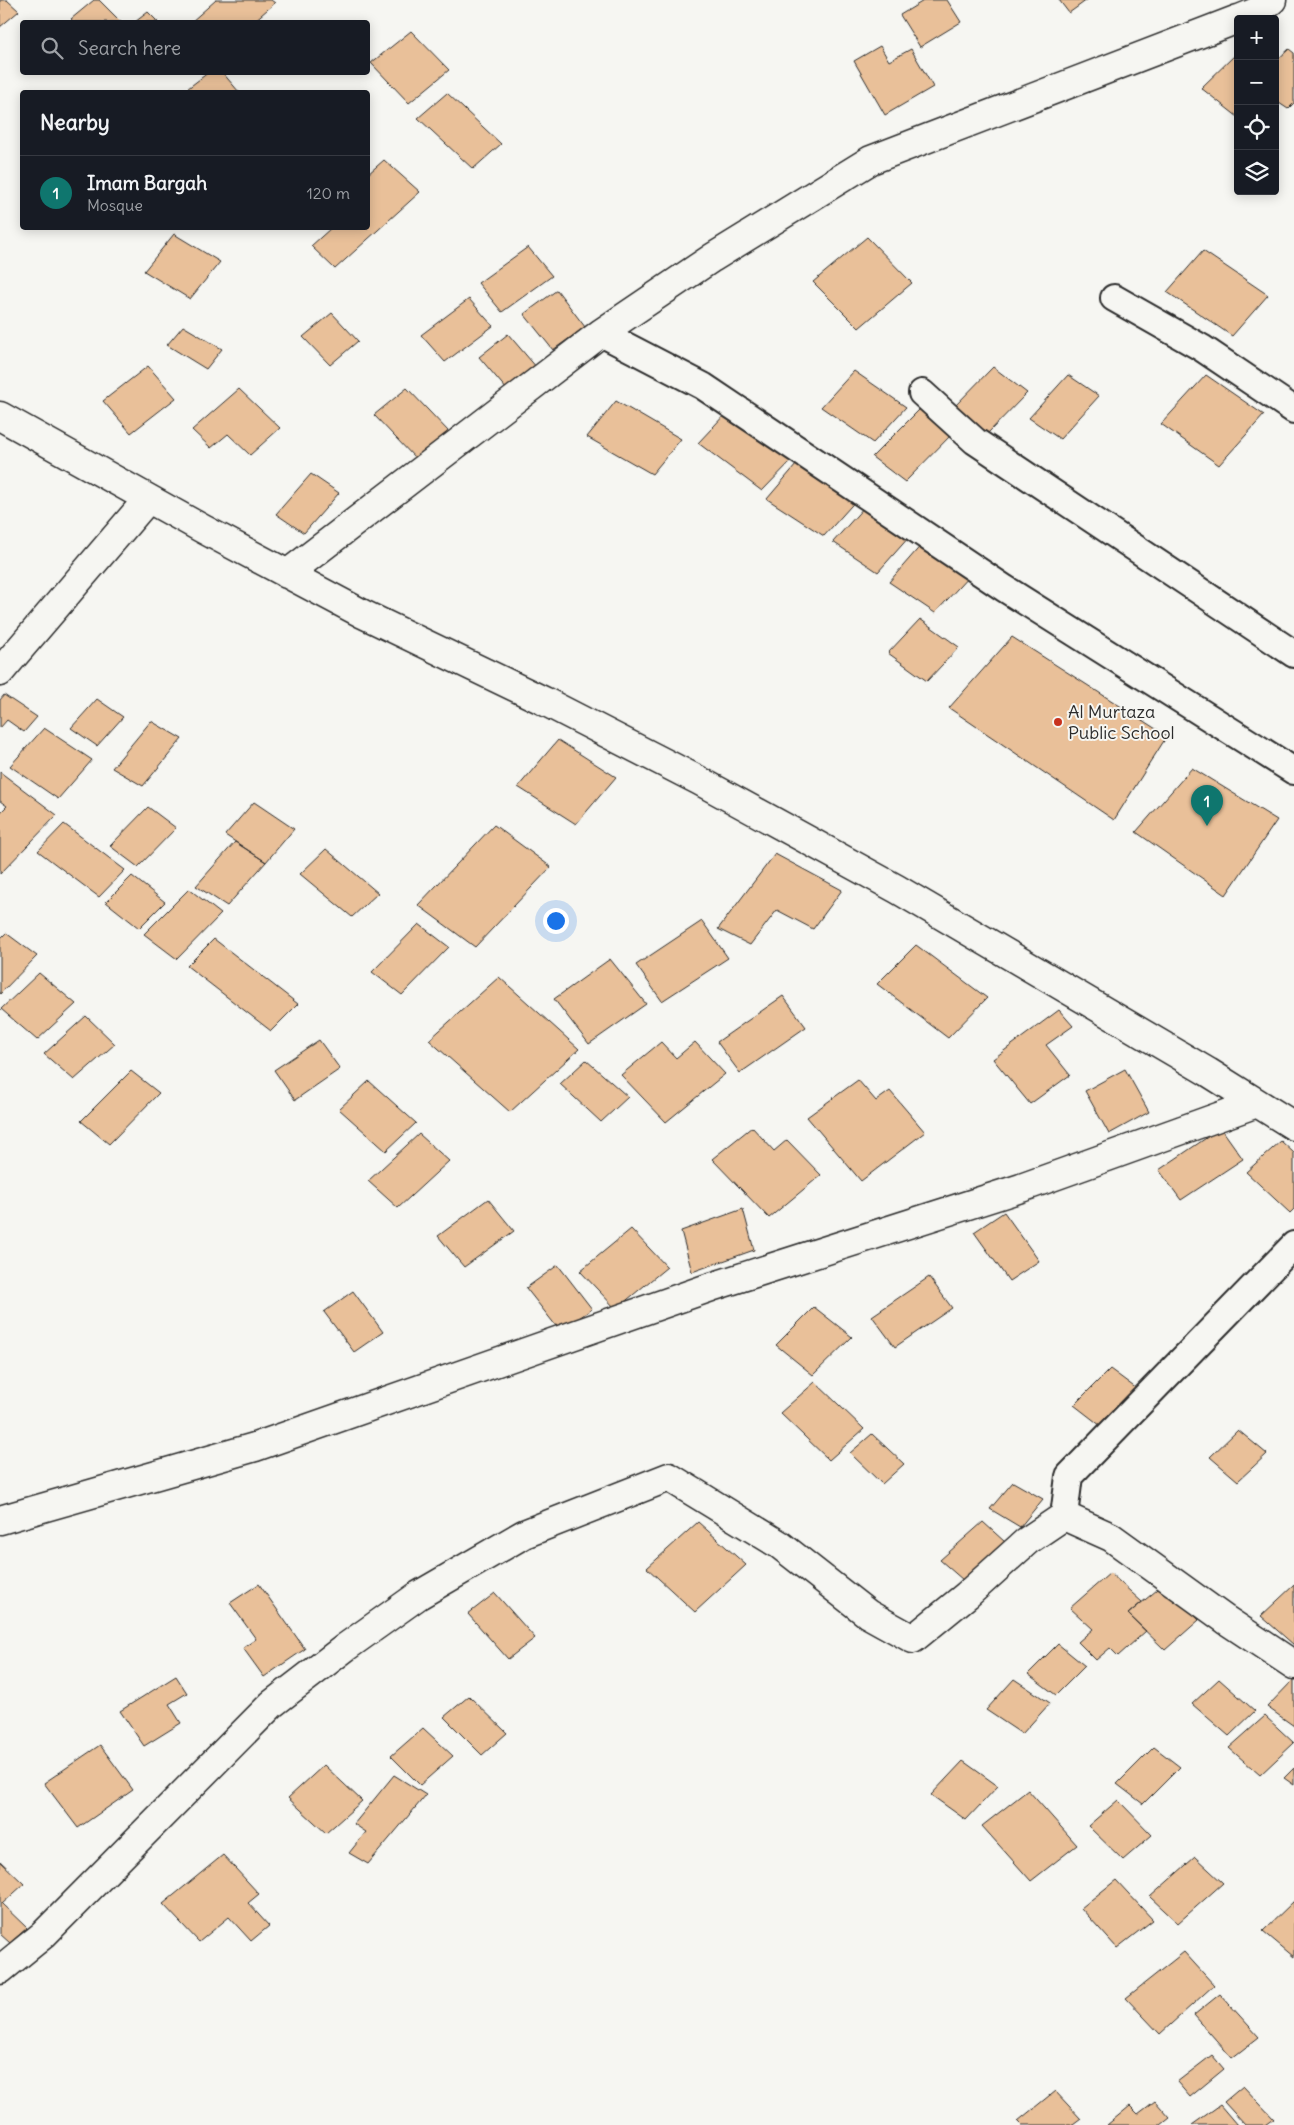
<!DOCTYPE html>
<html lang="en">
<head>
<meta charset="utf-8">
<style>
  :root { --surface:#171b24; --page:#242831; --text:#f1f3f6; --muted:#9ea1a6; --line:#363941; --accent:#0f766e }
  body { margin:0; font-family:Delius,sans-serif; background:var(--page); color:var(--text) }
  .controls { position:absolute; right:15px; top:15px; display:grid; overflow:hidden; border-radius:5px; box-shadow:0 2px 12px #0003 }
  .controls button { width:45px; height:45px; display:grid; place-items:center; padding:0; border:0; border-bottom:1px solid var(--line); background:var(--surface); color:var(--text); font:25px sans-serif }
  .you { position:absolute; left:555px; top:920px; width:18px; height:18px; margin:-12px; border:4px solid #fff; border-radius:50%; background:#1a73e8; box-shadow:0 0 0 8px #1a73e833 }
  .badge { display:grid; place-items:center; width:32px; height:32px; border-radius:50%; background:var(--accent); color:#fff; font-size:16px; font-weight:700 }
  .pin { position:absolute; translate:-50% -41px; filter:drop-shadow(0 1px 2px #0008) }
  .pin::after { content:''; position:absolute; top:26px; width:18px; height:15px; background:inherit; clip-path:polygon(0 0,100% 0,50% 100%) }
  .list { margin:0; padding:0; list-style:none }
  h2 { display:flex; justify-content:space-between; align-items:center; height:65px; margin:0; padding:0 20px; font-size:21px }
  h2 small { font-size:16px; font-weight:400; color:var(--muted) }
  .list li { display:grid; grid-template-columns:32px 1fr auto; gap:15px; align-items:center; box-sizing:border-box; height:75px; padding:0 20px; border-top:1px solid var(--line) }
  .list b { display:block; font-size:19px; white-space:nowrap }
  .list p { margin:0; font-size:16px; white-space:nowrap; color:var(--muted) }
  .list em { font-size:16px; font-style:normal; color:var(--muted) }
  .icon { flex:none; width:28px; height:28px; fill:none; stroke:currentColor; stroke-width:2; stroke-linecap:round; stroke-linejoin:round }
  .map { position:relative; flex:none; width:1294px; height:2125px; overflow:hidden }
  .search { position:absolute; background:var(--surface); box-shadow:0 2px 12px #0003; left:20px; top:20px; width:350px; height:55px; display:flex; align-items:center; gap:12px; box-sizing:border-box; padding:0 18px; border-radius:5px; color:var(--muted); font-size:19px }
  .panel { position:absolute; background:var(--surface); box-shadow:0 2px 12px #0003; left:20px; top:90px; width:350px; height:140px; border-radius:5px }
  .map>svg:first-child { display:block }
</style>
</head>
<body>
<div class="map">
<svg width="1294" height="2125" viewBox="0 0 1294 2125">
  <rect width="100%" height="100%" fill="#f6f6f2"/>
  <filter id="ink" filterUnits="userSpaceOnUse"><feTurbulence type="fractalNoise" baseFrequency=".02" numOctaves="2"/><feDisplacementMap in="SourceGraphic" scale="10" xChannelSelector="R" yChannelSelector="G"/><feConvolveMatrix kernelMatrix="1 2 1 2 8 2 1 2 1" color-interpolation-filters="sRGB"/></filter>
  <g filter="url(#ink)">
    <path fill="#e9c099" stroke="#2b2b2b" d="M0,0H7L19,11L0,27Z
      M94,0H99L121,22H74L71,19Z
      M216,0H271L275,3L253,22H191Z
      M925,0H947L961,22L920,47L900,15Z
      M1059,0H1087L1069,13Z
      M148,12L158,22H135Z
      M411,31L449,70L409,103L371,63Z
      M880,46L889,61L911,49L933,87L885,115L854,61Z
      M1289,49L1294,53V103L1288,109L1279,103L1275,107V62Z
      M1237,53L1238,54V117L1201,88Z
      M209,72H222L239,92H183Z
      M447,93L501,144L473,169L418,118Z
      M384,160L420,192L335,269L311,246L331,228H368V174Z
      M174,234L220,262L190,299L144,271Z
      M867,237L912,283L859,328L813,282Z
      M528,247L552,276L502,312L478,283Z
      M1203,251L1268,295L1232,336L1167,292Z
      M557,290L585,327L553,350L524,314Z
      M469,299L493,326L445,362L421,335Z
      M332,313L358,341L330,365L303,337Z
      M183,326L222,349L206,369L167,345Z
      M508,334L543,375L513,397L479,357Z
      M148,366L176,398L131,433L103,401Z
      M993,367L1027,393L987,434L953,408Z
      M854,371L906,407L873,443L821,407Z
      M1068,375L1099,396L1060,439L1029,418Z
      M1206,375L1264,415L1219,465L1161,424Z
      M407,388L449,432L416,459L374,415Z
      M239,389L280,428L250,455L228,434L211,448L192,430Z
      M616,401L681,439L652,474L587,437Z
      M922,407L954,432L905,482L872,457Z
      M728,411L793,459L762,491L698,443Z
      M802,458L860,496L824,536L767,499Z
      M311,474L339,493L304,533L276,514Z
      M865,506L910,536L878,572L833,542Z
      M923,543L970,575L935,613L889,582Z
      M920,619L959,647L927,681L888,653Z
      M1012,637L1167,736L1114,820L949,708Z
      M4,695L37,717L24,732L7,720L0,728V700Z
      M97,699L123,717L97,746L71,728Z
      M151,721L182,739L143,786L112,768Z
      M44,728L92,760L58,799L10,766Z
      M558,740L616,777L576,824L518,787Z
      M1192,768L1277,820L1226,895L1136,832Z
      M0,772L57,815L0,874V813L7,806L0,801Z
      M254,802L294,829L266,862L225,835Z
      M148,807L176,828L138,867L110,846Z
      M64,824L125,870L99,897L38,851Z
      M494,825L551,867L475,947L418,905Z
      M235,842L266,862L227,906L196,886Z
      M326,849L378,893L352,917L300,874Z
      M775,854L842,890L813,929L777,910L750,945L718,929Z
      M132,876L165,902L139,928L106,902Z
      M189,889L221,914L177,959L144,934Z
      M702,921L728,958L662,1001L636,965Z
      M419,924L449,947L402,995L372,972Z
      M6,933L37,956L0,994V939Z
      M214,939L298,1004L271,1031L187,966Z
      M916,945L987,998L948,1038L877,984Z
      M610,959L646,1004L589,1044L554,999Z
      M39,973L76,1004L37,1040L1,1009Z
      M499,977L579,1049L510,1112L429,1040Z
      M783,996L806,1027L740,1073L717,1042Z
      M1059,1010L1073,1026L1046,1045L1070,1075L1030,1104L993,1059Z
      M86,1016L115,1044L74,1080L44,1054Z
      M319,1040L340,1069L295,1100L274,1070Z
      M661,1042L676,1058L695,1042L725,1074L666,1122L621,1075Z
      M586,1060L628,1097L601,1122L560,1084Z
      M1125,1069L1149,1112L1109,1134L1085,1091Z
      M131,1071L159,1093L109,1144L81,1121Z
      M858,1080L876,1101L890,1091L925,1132L861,1181L807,1117Z
      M369,1081L416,1123L386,1151L339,1109Z
      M752,1127L774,1151L787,1140L821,1175L769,1218L712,1159Z
      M1221,1128L1243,1159L1181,1200L1159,1170Z
      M419,1134L449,1161L398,1208L368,1181Z
      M1281,1141L1294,1153V1209L1290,1213L1246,1172Z
      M488,1199L514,1231L464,1267L438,1236Z
      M743,1209L754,1250L692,1272L681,1231Z
      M1004,1212L1039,1261L1009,1281L974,1232Z
      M631,1229L667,1267L616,1309L580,1271Z
      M558,1265L592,1309L560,1331L526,1288Z
      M929,1277L952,1308L895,1347L872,1316Z
      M353,1291L383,1332L354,1352L324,1312Z
      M814,1307L852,1337L813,1375L776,1345Z
      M1110,1369L1141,1392L1105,1429L1074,1405Z
      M815,1382L864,1429L829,1460L780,1413Z
      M1238,1430L1267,1454L1238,1481L1210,1457Z
      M872,1434L904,1464L882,1484L850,1453Z
      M1013,1482L1043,1499L1020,1527L990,1509Z
      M698,1522L746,1565L695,1612L647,1568Z
      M983,1522L1005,1542L963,1580L940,1560Z
      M1110,1573L1142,1602L1128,1614L1146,1631L1118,1656L1110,1648L1096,1660L1078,1642L1093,1629L1070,1608Z
      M259,1584L305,1649L264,1677L243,1648L256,1639L230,1603Z
      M1163,1585L1199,1620L1165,1650L1128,1614Z
      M1294,1585V1645L1261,1616Z
      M495,1593L535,1638L508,1659L468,1614Z
      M1058,1644L1085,1666L1056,1695L1028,1674Z
      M176,1676L187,1693L169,1704L181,1723L144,1746L120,1711Z
      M1014,1679L1050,1703L1022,1734L986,1710Z
      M1219,1679L1255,1711L1229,1736L1192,1704Z
      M1294,1679V1726L1267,1707Z
      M469,1696L507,1733L482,1755L444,1717Z
      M1265,1716L1294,1743L1260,1775L1229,1748Z
      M423,1728L453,1756L420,1785L391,1756Z
      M100,1745L133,1790L78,1828L44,1783Z
      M1154,1747L1180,1767L1143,1804L1117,1784Z
      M963,1761L998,1786L966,1820L931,1795Z
      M324,1765L362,1801L326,1833L288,1798Z
      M1294,1768V1785L1284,1778Z
      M394,1775L426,1795L368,1864L349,1853L366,1832L354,1824Z
      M1028,1790L1077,1845L1031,1881L982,1826Z
      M1118,1800L1152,1835L1123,1860L1088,1826Z
      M223,1855L259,1894L248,1903L269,1926L251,1941L229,1917L199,1942L163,1904Z
      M1195,1857L1223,1883L1178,1923L1150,1897Z
      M0,1861L24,1884L2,1904L27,1928L10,1943L0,1934Z
      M1116,1880L1153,1920L1117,1948L1081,1908Z
      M1294,1901V1957L1263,1931Z
      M1184,1952L1214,1985L1160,2034L1126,1998Z
      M1220,1994L1259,2037L1232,2058L1194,2015Z
      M1212,2055L1224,2069L1190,2097L1177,2082Z
      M1243,2086L1274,2119L1266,2125H1245L1224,2102Z
      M1055,2091L1081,2119L1073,2125H1022L1018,2121Z
      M1155,2101L1170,2118L1161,2125H1107L1130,2106L1138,2114Z
      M1220,2105L1237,2125H1192Z"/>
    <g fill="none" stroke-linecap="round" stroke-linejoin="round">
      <defs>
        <path id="pedestrian" d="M1114,298L1202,348L1294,410
          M601,333L703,386L1004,588L1294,771
          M922,393L975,441L1294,654
          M1064,1516L1069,1476L1294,1245"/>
        <path id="minor" d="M1239,19L1256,12L1272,0
          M0,416L203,529L363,614L544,701L698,780L897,889L1208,1072L1294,1126
          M287,574L601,333L712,258L871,160L1238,19
          M0,672L148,499
          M0,1520L255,1447L711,1287L1021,1188L1257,1103
          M0,1970L43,1935L272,1704L346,1647L419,1595L524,1534L669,1477L780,1545L868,1614L913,1639L967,1595L1027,1541L1064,1516L1111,1537L1226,1620L1294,1665"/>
      </defs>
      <use href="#pedestrian" stroke="#2b2b2b" stroke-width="30"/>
      <use href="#minor" stroke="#2b2b2b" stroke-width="31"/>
      <use href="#pedestrian" stroke="#f6f6f2" stroke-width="26"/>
      <use href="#minor" stroke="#f6f6f2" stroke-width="28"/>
    </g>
  </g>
  <circle fill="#c8321e" stroke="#f6f6f2" stroke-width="2" cx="1058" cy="722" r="5"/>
  <g text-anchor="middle" stroke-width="4" stroke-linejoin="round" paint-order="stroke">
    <g font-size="18" fill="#2b2b2b" stroke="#f6f6f2" text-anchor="start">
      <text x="1068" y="718">Al Murtaza<tspan x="1068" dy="21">Public School</tspan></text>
    </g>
  </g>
</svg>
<div class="controls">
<button>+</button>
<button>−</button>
<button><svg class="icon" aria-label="locate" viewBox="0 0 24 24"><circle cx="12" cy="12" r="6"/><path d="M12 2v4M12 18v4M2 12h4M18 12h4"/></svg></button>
<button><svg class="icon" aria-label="layers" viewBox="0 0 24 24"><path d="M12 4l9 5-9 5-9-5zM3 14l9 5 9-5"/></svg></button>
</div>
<div class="you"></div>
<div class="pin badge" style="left:1207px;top:826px">1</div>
<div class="search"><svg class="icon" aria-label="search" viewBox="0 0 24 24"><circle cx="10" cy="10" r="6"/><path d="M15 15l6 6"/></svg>Search here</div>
<section class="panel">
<h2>Nearby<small></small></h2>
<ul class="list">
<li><span class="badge">1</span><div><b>Imam Bargah</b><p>Mosque</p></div><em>120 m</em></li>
</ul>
</section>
</div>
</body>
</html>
